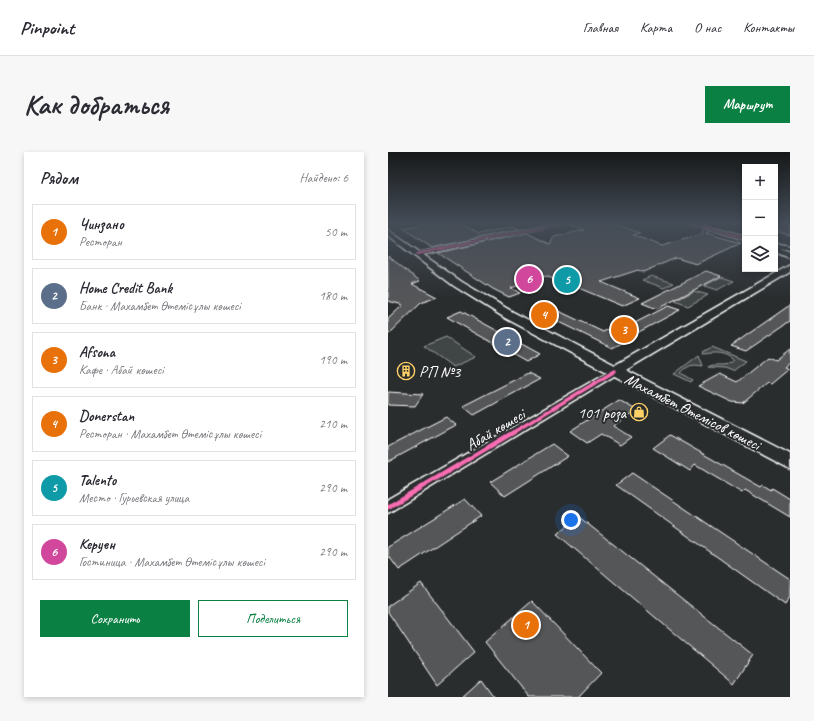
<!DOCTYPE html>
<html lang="ru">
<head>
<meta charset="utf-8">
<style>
  :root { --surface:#fff; --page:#f7f7f7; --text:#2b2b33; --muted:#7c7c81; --line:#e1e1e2; --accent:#0b8043 }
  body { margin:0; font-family:Caveat,sans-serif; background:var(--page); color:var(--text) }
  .controls { position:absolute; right:12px; top:12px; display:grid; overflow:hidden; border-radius:0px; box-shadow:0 2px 6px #0003 }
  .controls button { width:36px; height:36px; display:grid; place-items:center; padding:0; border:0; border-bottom:1px solid var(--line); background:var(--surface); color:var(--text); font:20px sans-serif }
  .you { position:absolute; left:183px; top:368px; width:14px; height:14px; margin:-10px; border:3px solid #fff; border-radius:50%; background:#1a73e8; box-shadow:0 0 0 6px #1a73e833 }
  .badge { display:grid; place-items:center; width:26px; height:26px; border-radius:50%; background:var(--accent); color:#fff; font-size:13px; font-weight:700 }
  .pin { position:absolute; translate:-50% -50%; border:2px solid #fff; box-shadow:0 1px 4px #0006 }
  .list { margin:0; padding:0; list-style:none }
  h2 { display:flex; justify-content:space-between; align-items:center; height:52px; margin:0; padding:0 16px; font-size:17px }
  h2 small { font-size:13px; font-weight:400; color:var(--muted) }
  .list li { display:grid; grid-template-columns:26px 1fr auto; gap:12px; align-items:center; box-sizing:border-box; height:56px; margin:0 8px 8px; padding:0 8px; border:1px solid var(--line); border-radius:0px }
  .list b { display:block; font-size:15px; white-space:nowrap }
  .list p { margin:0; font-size:13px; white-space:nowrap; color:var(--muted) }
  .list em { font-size:13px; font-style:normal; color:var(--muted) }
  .actions { display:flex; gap:8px; padding:12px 16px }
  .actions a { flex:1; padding:9px 0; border:1px solid var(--accent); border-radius:0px; text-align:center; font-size:14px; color:var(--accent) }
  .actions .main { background:var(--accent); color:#fff }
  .icon { flex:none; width:22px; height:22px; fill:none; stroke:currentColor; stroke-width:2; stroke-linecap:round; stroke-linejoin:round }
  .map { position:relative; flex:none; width:402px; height:545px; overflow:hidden; border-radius:0px }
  header { display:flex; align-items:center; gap:24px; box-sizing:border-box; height:56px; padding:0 20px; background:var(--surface); border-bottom:1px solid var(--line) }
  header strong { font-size:19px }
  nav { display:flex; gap:22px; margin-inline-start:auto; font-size:14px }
  .intro { display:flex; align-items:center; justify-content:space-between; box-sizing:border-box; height:96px; padding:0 24px }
  h1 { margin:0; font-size:28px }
  .button { padding:10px 18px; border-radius:0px; background:var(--accent); color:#fff; font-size:14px; font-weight:700 }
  main { display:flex; gap:24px; padding:0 24px }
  aside { flex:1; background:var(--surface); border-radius:0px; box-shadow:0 2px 6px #0003 }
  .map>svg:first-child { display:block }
</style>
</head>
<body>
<header>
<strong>Pinpoint</strong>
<nav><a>Главная</a><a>Карта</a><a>О нас</a><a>Контакты</a></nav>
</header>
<div class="intro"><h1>Как добраться</h1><a class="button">Маршрут</a></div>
<main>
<aside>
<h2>Рядом<small>Найдено: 6</small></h2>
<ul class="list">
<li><span class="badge" style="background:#e8710a">1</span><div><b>Чинзано</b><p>Ресторан</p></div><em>50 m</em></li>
<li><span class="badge" style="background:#5c6f8a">2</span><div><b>Home Credit Bank</b><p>Банк · Махамбет Өтемісұлы көшесі</p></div><em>180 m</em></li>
<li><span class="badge" style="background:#e8710a">3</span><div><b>Afsona</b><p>Кафе · Абай көшесі</p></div><em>190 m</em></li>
<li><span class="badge" style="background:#e8710a">4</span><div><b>Donerstan</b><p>Ресторан · Махамбет Өтемісұлы көшесі</p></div><em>210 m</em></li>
<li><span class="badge" style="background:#0f9aa8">5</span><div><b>Talento</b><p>Место · Гурьевская улица</p></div><em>290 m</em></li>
<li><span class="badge" style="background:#d1479c">6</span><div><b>Керуен</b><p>Гостиница · Махамбет Өтемісұлы көшесі</p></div><em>290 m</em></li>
</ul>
<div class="actions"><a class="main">Сохранить</a><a>Поделиться</a></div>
</aside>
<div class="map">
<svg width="402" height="545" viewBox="0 0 402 545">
  <rect width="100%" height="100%" fill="#2a2d2e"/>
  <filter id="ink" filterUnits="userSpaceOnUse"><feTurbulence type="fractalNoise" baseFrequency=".025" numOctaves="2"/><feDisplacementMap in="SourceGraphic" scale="8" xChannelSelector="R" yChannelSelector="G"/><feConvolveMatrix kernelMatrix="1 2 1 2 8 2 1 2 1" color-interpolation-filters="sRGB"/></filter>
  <g filter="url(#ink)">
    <path fill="#414445" stroke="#a0a2a2" d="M263,124L286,131L276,136L254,128Z
      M333,125L346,129L329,138L316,134Z
      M306,139L320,143L300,154L287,149Z
      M58,185L88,205L65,215L36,194Z
      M324,195L358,209L345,219L337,216L320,215C327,210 338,217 345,208C338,200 326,200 316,202L315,200Z
      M311,203L315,214C304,212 300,213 293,221L305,228L303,230L286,222Z"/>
    <path fill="#555758" stroke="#fff" d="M42,71H71L91,82L124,74L131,77L44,96L15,76Z
      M178,71H224L252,81L245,83L274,94L314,82L315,76L323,79L318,81L353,91L308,112L288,106L255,120L250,118L213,130L252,146L234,154L181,132L179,133L158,124L123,136L132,141L121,145L105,137L50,101L139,81L162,92L166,85L196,78Z
      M387,71L402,73V83L387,79Z
      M0,104L32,129L24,132L49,145L33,151L0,183V167L15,153L0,149Z
      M318,119L333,124L269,157L254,151Z
      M402,153V169L358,199L343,194Z
      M160,154L215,180L232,171L239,175L280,154L292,158L234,189L236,190L224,196L148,159Z
      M73,159L152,202L138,210L59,165Z
      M402,197V210L396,215L400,217L382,232L379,231L355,251L344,250L310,234L332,222L349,230L380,205L388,208Z
      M140,221L152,227L86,263L75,254Z
      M0,240L35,242L27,254L0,253Z
      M231,248L248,258L225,274L243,285L232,293L213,282L199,291L182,279Z
      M58,265L68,273L0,310V295Z
      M282,283L373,335L375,333L383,338L384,336L402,347V365L357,338L354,341L307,313L302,319L265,296Z
      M164,292L180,304L117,344L102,330Z
      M244,321L402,427V445L397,453L228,333Z
      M77,347L93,364L11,418L0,403V395Z
      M191,365L365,503L346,532L169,382Z
      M33,431L86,500L49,533L0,460V454Z
      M144,449L213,521L190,545H141L97,490Z
      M93,527L106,545H73Z"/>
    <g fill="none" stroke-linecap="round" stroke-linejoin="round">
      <defs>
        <path id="minor" d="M166,71H177L29,104L25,102Z
          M303,71H312L357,84V88Z
          M387,91L402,94V98L387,95Z
          M227,216L231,217L233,219L231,221L0,361V347Z"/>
        <path id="major" d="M0,78L74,130L125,160L227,213L402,113V120L238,218L402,302V317L117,166L66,134L0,84Z
          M387,94L402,100V106L387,100Z"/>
      </defs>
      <use href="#minor" stroke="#fff" stroke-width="3"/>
      <use href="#major" stroke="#fff" stroke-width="3"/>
      <use href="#minor" fill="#2a2d2e" fill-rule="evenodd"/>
      <use href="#major" fill="#2a2d2e" fill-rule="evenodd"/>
      <defs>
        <path id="cycleway-far2" d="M306,71L357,86
          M29,102L174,71"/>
        <path id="cycleway-far1" d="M124,281L227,219"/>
        <path id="cycleway" d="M0,355L126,280"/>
      </defs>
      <use href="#cycleway-far2" stroke="#2a2d2e" stroke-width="3.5"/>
      <use href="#cycleway-far1" stroke="#2a2d2e" stroke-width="5.5"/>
      <use href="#cycleway" stroke="#2a2d2e" stroke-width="7"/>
      <use href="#cycleway-far2" stroke="#f96db3" stroke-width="2"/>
      <use href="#cycleway-far1" stroke="#f96db3" stroke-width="3.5"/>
      <use href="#cycleway" stroke="#f96db3" stroke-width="4.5"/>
    </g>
  </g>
  <linearGradient id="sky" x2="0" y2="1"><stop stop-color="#171919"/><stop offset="0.48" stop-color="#444c57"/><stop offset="1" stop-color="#444c57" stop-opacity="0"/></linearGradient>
  <rect width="402" height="147" fill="url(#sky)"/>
  <defs>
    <symbol id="building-ring" viewBox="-11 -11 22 22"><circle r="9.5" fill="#2a2d2e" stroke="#ffd166" stroke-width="1.5"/><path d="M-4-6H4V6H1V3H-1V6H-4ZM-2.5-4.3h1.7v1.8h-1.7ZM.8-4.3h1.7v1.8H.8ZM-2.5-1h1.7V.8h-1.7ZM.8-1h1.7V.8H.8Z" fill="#ffd166"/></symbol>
    <symbol id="shop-ring" viewBox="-11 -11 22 22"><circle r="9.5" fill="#2a2d2e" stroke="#ffd166" stroke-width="1.5"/><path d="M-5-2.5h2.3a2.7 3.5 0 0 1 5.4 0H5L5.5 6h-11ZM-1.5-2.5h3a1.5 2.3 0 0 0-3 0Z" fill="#ffd166"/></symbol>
  </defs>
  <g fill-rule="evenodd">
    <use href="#building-ring" x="8" y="209" width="20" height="20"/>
    <use href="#shop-ring" x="241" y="250" width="20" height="20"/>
  </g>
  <g text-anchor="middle" stroke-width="4" stroke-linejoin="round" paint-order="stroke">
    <g font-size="16" fill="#fff" stroke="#2a2d2e" text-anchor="start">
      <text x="31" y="225">РП №3</text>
      <text x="238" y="266" text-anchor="end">101 роза</text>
    </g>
    <g font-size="16" fill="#fff" stroke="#2a2d2e">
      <text transform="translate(305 259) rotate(27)" y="6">Махамбет Өтемісов көшесі</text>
      <text transform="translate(107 277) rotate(-31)" y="6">Абай көшесі</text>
    </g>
  </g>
</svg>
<div class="controls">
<button>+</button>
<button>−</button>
<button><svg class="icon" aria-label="layers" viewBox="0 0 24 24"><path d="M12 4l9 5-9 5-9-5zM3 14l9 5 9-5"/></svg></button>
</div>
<div class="you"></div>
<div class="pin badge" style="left:138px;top:473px;background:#e8710a">1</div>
<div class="pin badge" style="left:119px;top:190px;background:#5c6f8a">2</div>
<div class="pin badge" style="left:236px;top:178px;background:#e8710a">3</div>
<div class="pin badge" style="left:156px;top:163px;background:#e8710a">4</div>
<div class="pin badge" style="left:179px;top:128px;background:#0f9aa8">5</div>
<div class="pin badge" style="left:141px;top:127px;background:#d1479c">6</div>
</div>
</main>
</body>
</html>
